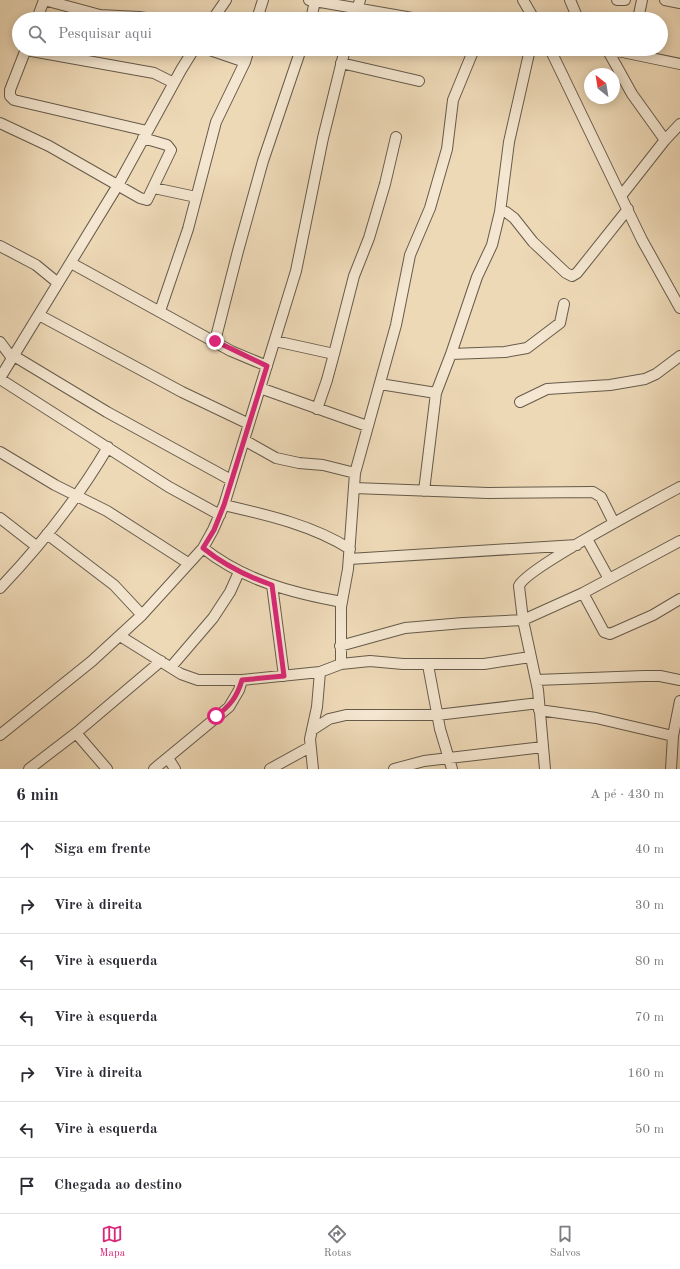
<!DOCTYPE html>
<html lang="pt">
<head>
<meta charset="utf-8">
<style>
  :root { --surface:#fff; --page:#f2f2f3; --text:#2b2b33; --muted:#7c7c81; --line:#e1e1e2; --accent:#db2777 }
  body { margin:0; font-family:"Old Standard TT",serif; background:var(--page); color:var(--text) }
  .compass { position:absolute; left:584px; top:68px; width:36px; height:36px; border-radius:50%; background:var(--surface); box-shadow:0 2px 10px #0003; rotate:330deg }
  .stop { position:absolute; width:12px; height:12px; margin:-9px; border:3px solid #db2777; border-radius:50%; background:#fff }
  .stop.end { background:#db2777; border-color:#fff; box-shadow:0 1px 4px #0008 }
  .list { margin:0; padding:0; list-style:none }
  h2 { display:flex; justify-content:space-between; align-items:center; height:52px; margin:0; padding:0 16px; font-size:17px }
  h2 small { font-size:13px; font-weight:400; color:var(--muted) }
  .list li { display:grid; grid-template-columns:26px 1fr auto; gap:12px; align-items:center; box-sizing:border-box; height:56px; padding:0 16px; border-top:1px solid var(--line) }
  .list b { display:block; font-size:15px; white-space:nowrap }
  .list em { font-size:13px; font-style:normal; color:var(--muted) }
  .icon { flex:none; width:22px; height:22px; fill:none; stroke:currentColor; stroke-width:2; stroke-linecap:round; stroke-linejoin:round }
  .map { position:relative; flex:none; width:680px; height:769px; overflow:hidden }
  .search { position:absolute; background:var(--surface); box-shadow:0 2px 10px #0003; left:12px; right:12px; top:12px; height:44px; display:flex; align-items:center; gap:10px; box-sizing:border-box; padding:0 14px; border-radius:22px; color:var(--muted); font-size:15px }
  .sheet { height:444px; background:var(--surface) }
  nav { display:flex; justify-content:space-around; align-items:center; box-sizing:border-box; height:56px; border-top:1px solid var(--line); background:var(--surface); font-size:11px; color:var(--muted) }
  nav a { display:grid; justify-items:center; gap:2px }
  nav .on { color:var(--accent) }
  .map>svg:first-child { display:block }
</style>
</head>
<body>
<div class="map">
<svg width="680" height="769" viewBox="0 0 680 769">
  <rect width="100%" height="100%" fill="#eed9b7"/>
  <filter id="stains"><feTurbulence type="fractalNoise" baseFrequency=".005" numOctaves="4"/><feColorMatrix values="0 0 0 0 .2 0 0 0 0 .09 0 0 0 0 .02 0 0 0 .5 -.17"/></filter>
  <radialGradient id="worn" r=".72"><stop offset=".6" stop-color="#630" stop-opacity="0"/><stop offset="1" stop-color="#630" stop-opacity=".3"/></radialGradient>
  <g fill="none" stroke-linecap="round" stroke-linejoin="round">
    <defs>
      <path id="minor" d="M44,0L100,15L139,17L152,19
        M309,0L418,19
        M523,0L534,19
        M570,0L578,19
        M617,0H625
        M665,0L680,3
        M37,19L44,0
        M213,19L226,0
        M257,19L263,0
        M311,19L315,1
        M354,19L360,0
        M638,19L642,0
        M26,49L10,90V96L14,100L147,131
        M207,49L245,62
        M550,49L642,240L680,308
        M607,49L632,94L665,140
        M608,49L680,64
        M26,50L154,73L174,83
        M341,63L419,81
        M0,123L49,146L140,198L147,200L171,150L167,145L143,138
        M154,188L196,197
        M621,196L665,140L680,124
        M500,212H506L514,218L533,242L566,273L572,276L577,273L628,209
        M0,246L36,265L58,283
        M71,263L231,351L267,366
        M160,311L188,229L216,122L245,62L249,49
        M39,315L182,392L249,424
        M215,341L238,251L263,161L301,49
        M275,341L334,354L354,276L369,238L385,184L396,137
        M0,342L12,358
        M451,354L505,352L527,348L560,323L564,304
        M14,356L107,412L231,480
        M0,378L118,185L181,70L194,49
        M0,379L169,487L220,515
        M380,384L436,393
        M260,388L367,426
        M520,402L547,389L610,385L645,379L656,374L680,356
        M317,409L327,380L334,354
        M244,440L276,458L299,463L323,465L355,473
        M0,452L55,485L107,511L188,563
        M354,488L488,493L593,492L601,497L614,523
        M424,491L436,393L451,354L477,277L492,245L500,212L509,142L530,49
        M224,505C267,515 312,525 350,549
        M0,518L36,546
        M47,534L114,585L142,615
        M587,539L609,579
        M203,548C243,580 292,593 342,602
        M349,559L577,545
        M272,585L284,676
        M0,588C41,545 78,498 108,447
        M583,593L604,632L610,634L653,615L680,599
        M120,636L181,674L198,680H242L320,672L341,664V607L348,569L355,473L396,325L410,255L430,208L447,149L453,100L474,49
        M340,646L405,628L463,623L523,620L583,593L680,541
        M341,664L370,661L403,664H484L530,657
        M428,665L440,729L452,769
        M171,667L213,618L230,592L239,572
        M536,680L644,676H660L680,680
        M539,710L596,718L673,736
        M312,730L329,719L346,715H437L539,703
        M76,733L107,769
        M0,735L92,661L142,615L203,548L213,530L224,505L296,271L323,138L345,49
        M168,758L175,769
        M29,769L76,733L161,661
        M154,769L229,707L239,690L242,680
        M270,769L310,747
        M313,769L310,739L317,707L320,672
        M394,769L424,761L543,747
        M545,769L538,690L523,620L519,586C525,569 656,500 680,487
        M671,769L673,736L680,701"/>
    </defs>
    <use href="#minor" stroke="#665b4b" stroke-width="12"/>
    <use href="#minor" stroke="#f4e6d0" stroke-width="10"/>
  </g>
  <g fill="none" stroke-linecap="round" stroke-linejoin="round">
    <path stroke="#db2777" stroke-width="5" d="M215,341L267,366L224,505L214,530L203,548C224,565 246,576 272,585L284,676L242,680C237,697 230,706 216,716"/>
  </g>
  <rect width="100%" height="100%" filter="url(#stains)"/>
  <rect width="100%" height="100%" fill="url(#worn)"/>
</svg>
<svg class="compass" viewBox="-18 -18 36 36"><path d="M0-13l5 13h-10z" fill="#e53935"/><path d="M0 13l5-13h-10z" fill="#7c7c81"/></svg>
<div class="stop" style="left:216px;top:716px"></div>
<div class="stop end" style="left:215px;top:341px"></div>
<div class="search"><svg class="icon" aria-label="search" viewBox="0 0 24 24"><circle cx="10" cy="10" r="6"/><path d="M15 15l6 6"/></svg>Pesquisar aqui</div>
</div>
<section class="sheet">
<h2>6 min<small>A pé · 430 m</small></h2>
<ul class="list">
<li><svg class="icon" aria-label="ahead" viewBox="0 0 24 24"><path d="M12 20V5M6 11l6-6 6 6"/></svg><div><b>Siga em frente</b></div><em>40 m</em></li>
<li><svg class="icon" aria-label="right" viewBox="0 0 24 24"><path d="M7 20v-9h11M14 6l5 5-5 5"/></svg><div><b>Vire à direita</b></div><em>30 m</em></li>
<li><svg class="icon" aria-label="left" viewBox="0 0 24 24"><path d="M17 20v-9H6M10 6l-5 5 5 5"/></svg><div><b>Vire à esquerda</b></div><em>80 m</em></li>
<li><svg class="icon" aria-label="left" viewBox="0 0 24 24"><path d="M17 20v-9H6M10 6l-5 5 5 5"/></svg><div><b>Vire à esquerda</b></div><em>70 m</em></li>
<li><svg class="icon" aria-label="right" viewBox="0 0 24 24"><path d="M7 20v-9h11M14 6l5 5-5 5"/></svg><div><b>Vire à direita</b></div><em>160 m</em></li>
<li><svg class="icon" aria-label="left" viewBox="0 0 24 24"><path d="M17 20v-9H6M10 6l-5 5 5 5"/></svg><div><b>Vire à esquerda</b></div><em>50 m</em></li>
<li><svg class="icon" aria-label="arrive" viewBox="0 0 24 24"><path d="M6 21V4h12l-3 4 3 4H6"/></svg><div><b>Chegada ao destino</b></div></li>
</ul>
</section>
<nav>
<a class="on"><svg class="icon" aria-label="map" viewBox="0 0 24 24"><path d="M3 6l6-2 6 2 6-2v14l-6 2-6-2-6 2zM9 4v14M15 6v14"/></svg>Mapa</a>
<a><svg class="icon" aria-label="directions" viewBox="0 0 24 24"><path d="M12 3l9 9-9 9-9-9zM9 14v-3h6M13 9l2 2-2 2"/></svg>Rotas</a>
<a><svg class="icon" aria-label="saved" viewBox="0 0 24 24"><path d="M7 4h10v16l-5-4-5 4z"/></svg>Salvos</a>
</nav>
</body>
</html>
